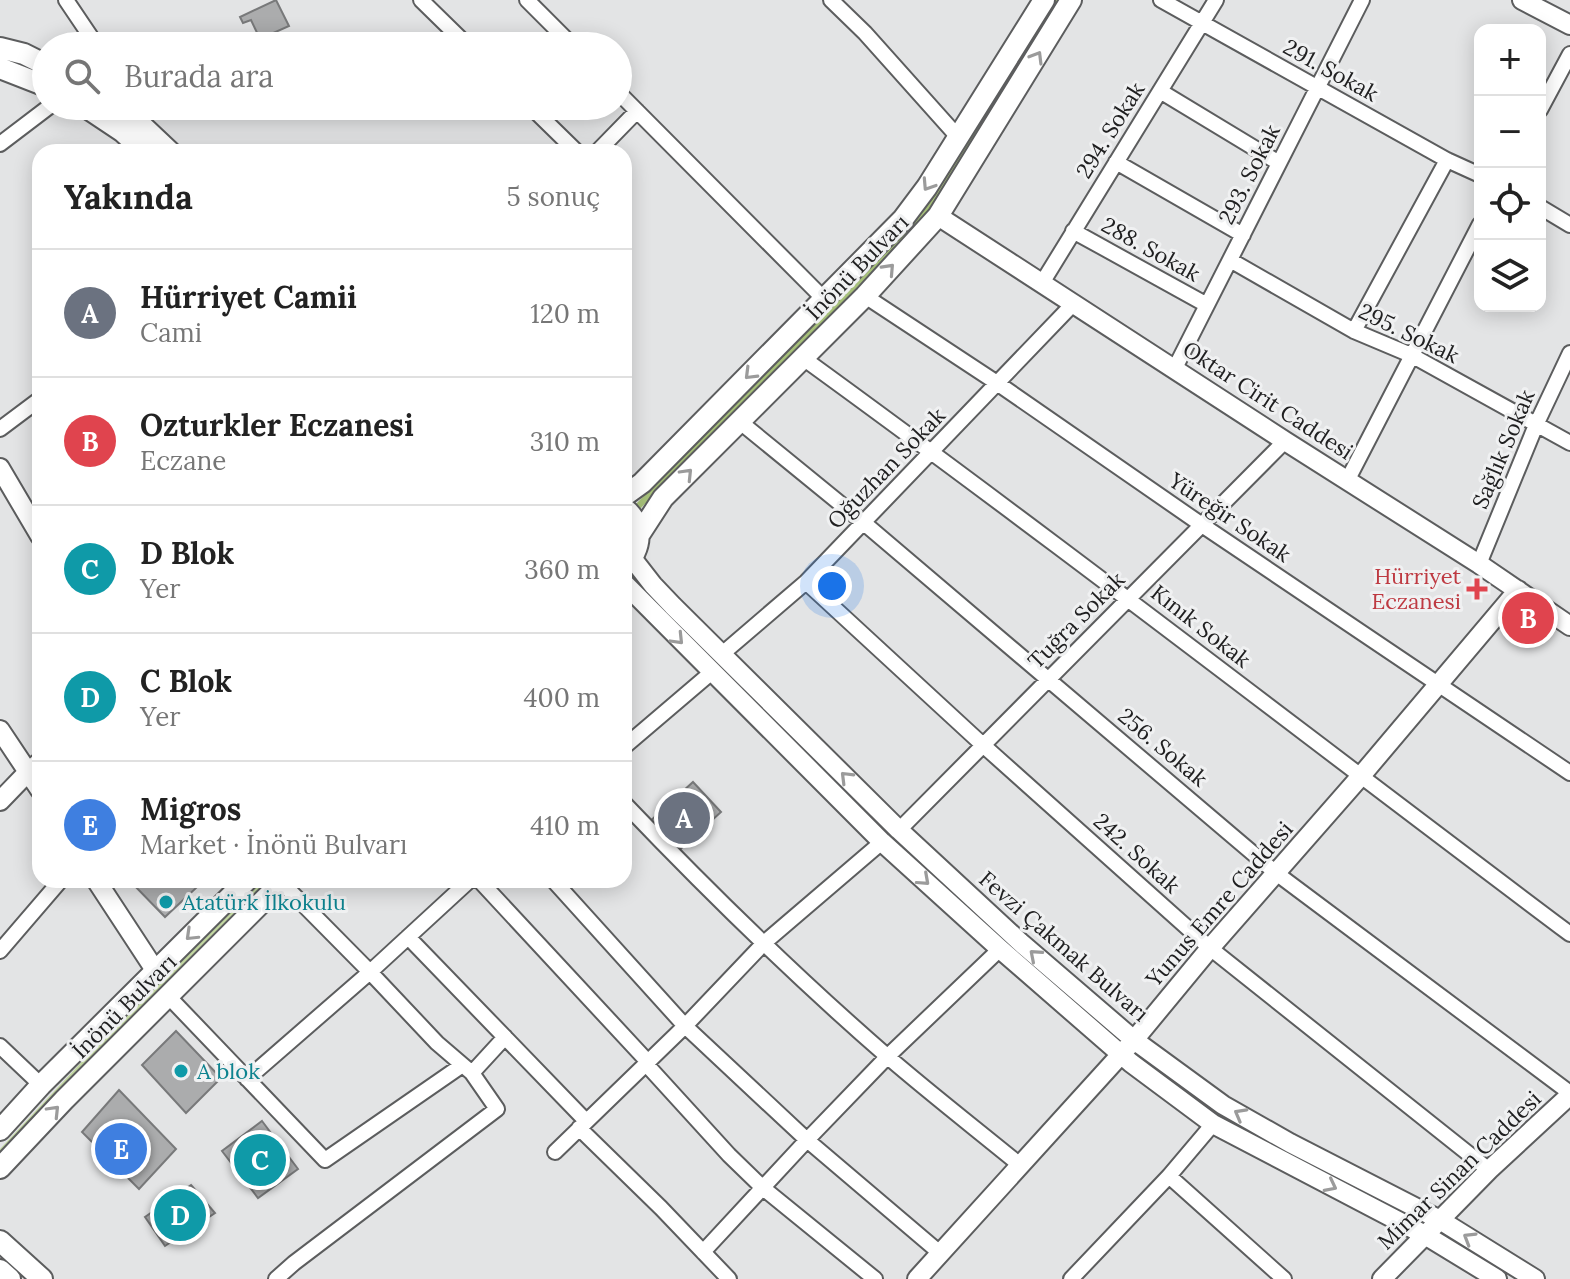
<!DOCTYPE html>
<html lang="tr">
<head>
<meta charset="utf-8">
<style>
  :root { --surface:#fff; --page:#f2f2f2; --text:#222; --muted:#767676; --line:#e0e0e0; --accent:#5b73e9 }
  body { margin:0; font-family:Lora,serif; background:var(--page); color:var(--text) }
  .controls { position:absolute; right:24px; top:24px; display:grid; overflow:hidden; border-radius:16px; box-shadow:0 4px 20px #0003 }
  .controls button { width:72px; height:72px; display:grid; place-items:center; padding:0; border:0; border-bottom:2px solid var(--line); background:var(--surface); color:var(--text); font:40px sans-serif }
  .you { position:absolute; left:832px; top:586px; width:28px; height:28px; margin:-20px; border:6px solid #fff; border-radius:50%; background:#1a73e8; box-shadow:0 0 0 12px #1a73e833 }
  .badge { display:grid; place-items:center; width:52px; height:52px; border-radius:50%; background:var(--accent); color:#fff; font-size:26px; font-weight:700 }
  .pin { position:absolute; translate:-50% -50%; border:4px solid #fff; box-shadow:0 2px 8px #0006 }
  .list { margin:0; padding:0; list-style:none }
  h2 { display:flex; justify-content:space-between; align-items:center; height:104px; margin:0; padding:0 32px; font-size:34px }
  h2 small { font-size:26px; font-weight:400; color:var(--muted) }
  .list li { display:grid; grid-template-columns:52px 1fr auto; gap:24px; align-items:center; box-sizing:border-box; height:128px; padding:0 32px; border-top:2px solid var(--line) }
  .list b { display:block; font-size:30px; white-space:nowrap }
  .list p { margin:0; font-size:26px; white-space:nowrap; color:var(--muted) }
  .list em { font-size:26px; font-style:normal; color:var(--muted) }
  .icon { flex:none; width:44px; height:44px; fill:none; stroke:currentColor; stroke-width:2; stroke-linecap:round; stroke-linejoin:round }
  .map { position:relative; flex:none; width:1570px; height:1279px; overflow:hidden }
  .search { position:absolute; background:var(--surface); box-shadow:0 4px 20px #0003; left:32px; top:32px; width:600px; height:88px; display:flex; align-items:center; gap:20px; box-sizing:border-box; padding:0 28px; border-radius:44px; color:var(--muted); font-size:30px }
  .panel { position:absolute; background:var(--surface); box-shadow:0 4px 20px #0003; left:32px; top:144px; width:600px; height:744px; border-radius:24px }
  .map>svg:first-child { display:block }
</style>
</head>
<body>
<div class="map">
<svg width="1570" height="1279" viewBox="0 0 1570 1279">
  <rect width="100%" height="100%" fill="#e3e4e5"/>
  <path fill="#c2d7a1" d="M263,880H271L113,1036L0,1156V1149L105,1037Z"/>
  <path fill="#a6c079" d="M1053,0H1061L947,189L923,220L639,510L634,506L917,216L931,200Z"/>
  <path fill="#abacad" stroke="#78797a" stroke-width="2" d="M276,0L289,26L260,39L251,20L243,23L240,17Z
    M693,782L721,812L676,853L648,823Z
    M129,880H189L196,888L165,917Z
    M176,1031L221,1078L186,1113L142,1065Z
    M119,1090L176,1149L139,1189L82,1132Z
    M262,1121L298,1169L258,1198L222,1151Z
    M191,1185L215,1213L165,1246L145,1217Z"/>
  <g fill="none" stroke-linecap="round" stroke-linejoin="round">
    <defs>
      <path id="minor" d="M66,0L97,46
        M421,0L468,46
        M527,0L573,46
        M831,0L865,33L958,137
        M1161,0L1447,160L1480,175
        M1160,91L1279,163
        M618,92L824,299
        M530,106L577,152
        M1540,110L1570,54
        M132,114L134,118L156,106
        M0,144L50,106
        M597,152L637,111
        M1116,162L1243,235
        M1540,207L1570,225
        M1073,231L1207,305
        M1230,260L1354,331L1411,355L1570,443
        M1042,283L1216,0
        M865,296L997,383L1202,525L1570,773
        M1354,331L1447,160
        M803,358C1062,546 1314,742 1570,934
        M1175,368L1362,0
        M739,421L864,523L1276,873L1570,1093
        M0,429L40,399
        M1347,481L1480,224
        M1479,564L1536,425L1570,353
        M806,582L984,746L1210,948L1489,1170
        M722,654L806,582L1074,303
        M624,747L712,672
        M624,803C708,891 796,977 888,1057C931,1094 976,1129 1020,1165
        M899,830L1285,441
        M479,880L648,1062
        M553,880L685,1026L807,1140L940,1253
        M408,937L586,1121
        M0,951L61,880
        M168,996L325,1160L461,1066
        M0,1046L41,1085
        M646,1064L729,1155L763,1188L875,1279
        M472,1073L505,1037
        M247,1079L370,972L470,880
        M579,1128L661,1208L729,1279
        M555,1152L685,1026L764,943L882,842
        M1169,1176L1284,1279
        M703,1252L807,1140L888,1056L1000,949
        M276,1279L294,1263L497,1109L472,1073L437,1043L370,972L282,883
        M1071,1279L1169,1176L1213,1124"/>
      <path id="tertiary" d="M1522,0L1570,25
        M938,216L1285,441L1479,564L1570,626
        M0,468L40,536
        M632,558L653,585L673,606L899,830L1020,942L1134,1040L1223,1105L1290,1143L1440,1220L1535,1279
        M624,583L882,842L1000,949L1131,1063L1213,1124L1425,1235L1497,1279
        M0,730L40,790
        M0,801L28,772L40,762
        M96,880L155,970
        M917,1279L1134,1040L1210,948L1360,777L1518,590
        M1382,1279L1489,1170L1570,1095"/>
      <path id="secondary" d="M0,48L24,54L46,65
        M0,68L46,86
        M84,106L123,132L145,152
        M115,106L134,118L170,152
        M624,496L642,483L903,219L927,187L1044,0
        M624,508C645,525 642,549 624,567
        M639,535L663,498L865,296L938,216L1071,0
        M0,1130L41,1085L247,880
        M0,1168L64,1100L284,880
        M0,1241L42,1279
        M0,1270L10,1279"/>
    </defs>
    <use href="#minor" stroke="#5c5d5e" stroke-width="18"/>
    <use href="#tertiary" stroke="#5c5d5e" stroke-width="22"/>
    <use href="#secondary" stroke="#5c5d5e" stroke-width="24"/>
    <use href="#minor" stroke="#fff" stroke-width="14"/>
    <use href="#tertiary" stroke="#fff" stroke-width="18"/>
    <use href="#secondary" stroke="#fff" stroke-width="20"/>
  </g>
  <defs><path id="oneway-chevron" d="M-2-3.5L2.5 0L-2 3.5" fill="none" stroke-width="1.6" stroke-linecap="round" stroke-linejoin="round" transform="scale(2)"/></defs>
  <g stroke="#9b9b9b">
    <use href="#oneway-chevron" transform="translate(1037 57) rotate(-59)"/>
    <use href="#oneway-chevron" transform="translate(928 185) rotate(123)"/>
    <use href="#oneway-chevron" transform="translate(889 269) rotate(-47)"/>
    <use href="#oneway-chevron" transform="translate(750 374) rotate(135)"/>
    <use href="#oneway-chevron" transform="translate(687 474) rotate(-46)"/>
    <use href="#oneway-chevron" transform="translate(678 639) rotate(46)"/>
    <use href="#oneway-chevron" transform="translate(846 777) rotate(-135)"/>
    <use href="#oneway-chevron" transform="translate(924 880) rotate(42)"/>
    <use href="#oneway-chevron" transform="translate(191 935) rotate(136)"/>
    <use href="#oneway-chevron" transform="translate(1035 955) rotate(-139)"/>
    <use href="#oneway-chevron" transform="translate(54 1111) rotate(-46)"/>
    <use href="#oneway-chevron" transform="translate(1240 1114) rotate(-151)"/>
    <use href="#oneway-chevron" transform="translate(1331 1186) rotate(27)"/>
    <use href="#oneway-chevron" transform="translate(1469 1238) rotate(-149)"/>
  </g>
  <path fill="#e0444e" stroke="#f0f1f2" stroke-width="3" d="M1473 577h8v8h8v8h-8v8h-8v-8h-8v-8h8z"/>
  <g fill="#0f9aa8" stroke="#f0f1f2" stroke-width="3">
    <circle cx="166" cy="902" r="8"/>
    <circle cx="181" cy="1071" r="8"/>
  </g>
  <g text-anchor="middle" stroke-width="6" stroke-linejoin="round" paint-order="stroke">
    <g font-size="22" fill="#202021" stroke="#f0f1f2">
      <text transform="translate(1331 70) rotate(29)" y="8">291. Sokak</text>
      <text transform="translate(1110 130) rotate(-58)" y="8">294. Sokak</text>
      <text transform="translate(1249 174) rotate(-63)" y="8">293. Sokak</text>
      <text transform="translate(1151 249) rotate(29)" y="8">288. Sokak</text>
      <text transform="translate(857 267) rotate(-46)" y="8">İnönü Bulvarı</text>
      <text transform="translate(1409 333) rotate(26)" y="8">295. Sokak</text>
      <text transform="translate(1268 400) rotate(33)" y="8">Oktar Cirit Caddesi</text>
      <text transform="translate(1503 449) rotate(-67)" y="8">Sağlık Sokak</text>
      <text transform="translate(886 468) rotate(-46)" y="8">Oğuzhan Sokak</text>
      <text transform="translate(1230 517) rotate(34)" y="8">Yüreğir Sokak</text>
      <text transform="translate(1076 620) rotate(-45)" y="8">Tuğra Sokak</text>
      <text transform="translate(1201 626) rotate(38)" y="8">Kınık Sokak</text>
      <text transform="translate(1163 747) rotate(40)" y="8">256. Sokak</text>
      <text transform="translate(1137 853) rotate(42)" y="8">242. Sokak</text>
      <text transform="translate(1219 904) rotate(-49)" y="8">Yunus Emre Caddesi</text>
      <text transform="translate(1064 946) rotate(41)" y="8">Fevzi Çakmak Bulvarı</text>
      <text transform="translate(124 1006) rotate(-45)" y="8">İnönü Bulvarı</text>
      <text transform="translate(1459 1170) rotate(-44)" y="8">Mimar Sinan Caddesi</text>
    </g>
    <g font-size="22" fill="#be3a42" stroke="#f0f1f2" text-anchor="end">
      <text x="1461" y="584">Hürriyet<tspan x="1461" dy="25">Eczanesi</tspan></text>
    </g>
    <g font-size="22" fill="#0d838f" stroke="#f0f1f2" text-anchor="start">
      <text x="182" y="910">Atatürk İlkokulu</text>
      <text x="197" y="1079">A blok</text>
    </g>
  </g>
</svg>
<div class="controls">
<button>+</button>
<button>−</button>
<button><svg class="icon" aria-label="locate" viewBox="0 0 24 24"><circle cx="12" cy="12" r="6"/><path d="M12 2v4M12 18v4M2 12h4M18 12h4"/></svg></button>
<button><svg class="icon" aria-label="layers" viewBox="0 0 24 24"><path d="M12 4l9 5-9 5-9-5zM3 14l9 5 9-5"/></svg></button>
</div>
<div class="you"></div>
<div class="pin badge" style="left:684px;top:818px;background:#6b7280">A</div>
<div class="pin badge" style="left:1528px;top:618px;background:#e0444e">B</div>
<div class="pin badge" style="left:260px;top:1160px;background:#0f9aa8">C</div>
<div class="pin badge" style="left:180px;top:1215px;background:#0f9aa8">D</div>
<div class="pin badge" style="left:121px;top:1149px;background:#3f7fe0">E</div>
<div class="search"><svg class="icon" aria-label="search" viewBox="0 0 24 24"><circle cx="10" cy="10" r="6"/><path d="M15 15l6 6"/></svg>Burada ara</div>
<section class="panel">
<h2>Yakında<small>5 sonuç</small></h2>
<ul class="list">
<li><span class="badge" style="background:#6b7280">A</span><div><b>Hürriyet Camii</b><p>Cami</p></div><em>120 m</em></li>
<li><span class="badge" style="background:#e0444e">B</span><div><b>Ozturkler Eczanesi</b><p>Eczane</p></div><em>310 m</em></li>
<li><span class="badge" style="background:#0f9aa8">C</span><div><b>D Blok</b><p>Yer</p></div><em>360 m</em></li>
<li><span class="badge" style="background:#0f9aa8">D</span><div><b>C Blok</b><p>Yer</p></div><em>400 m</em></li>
<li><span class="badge" style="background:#3f7fe0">E</span><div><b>Migros</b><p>Market · İnönü Bulvarı</p></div><em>410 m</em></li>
</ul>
</section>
</div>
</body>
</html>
